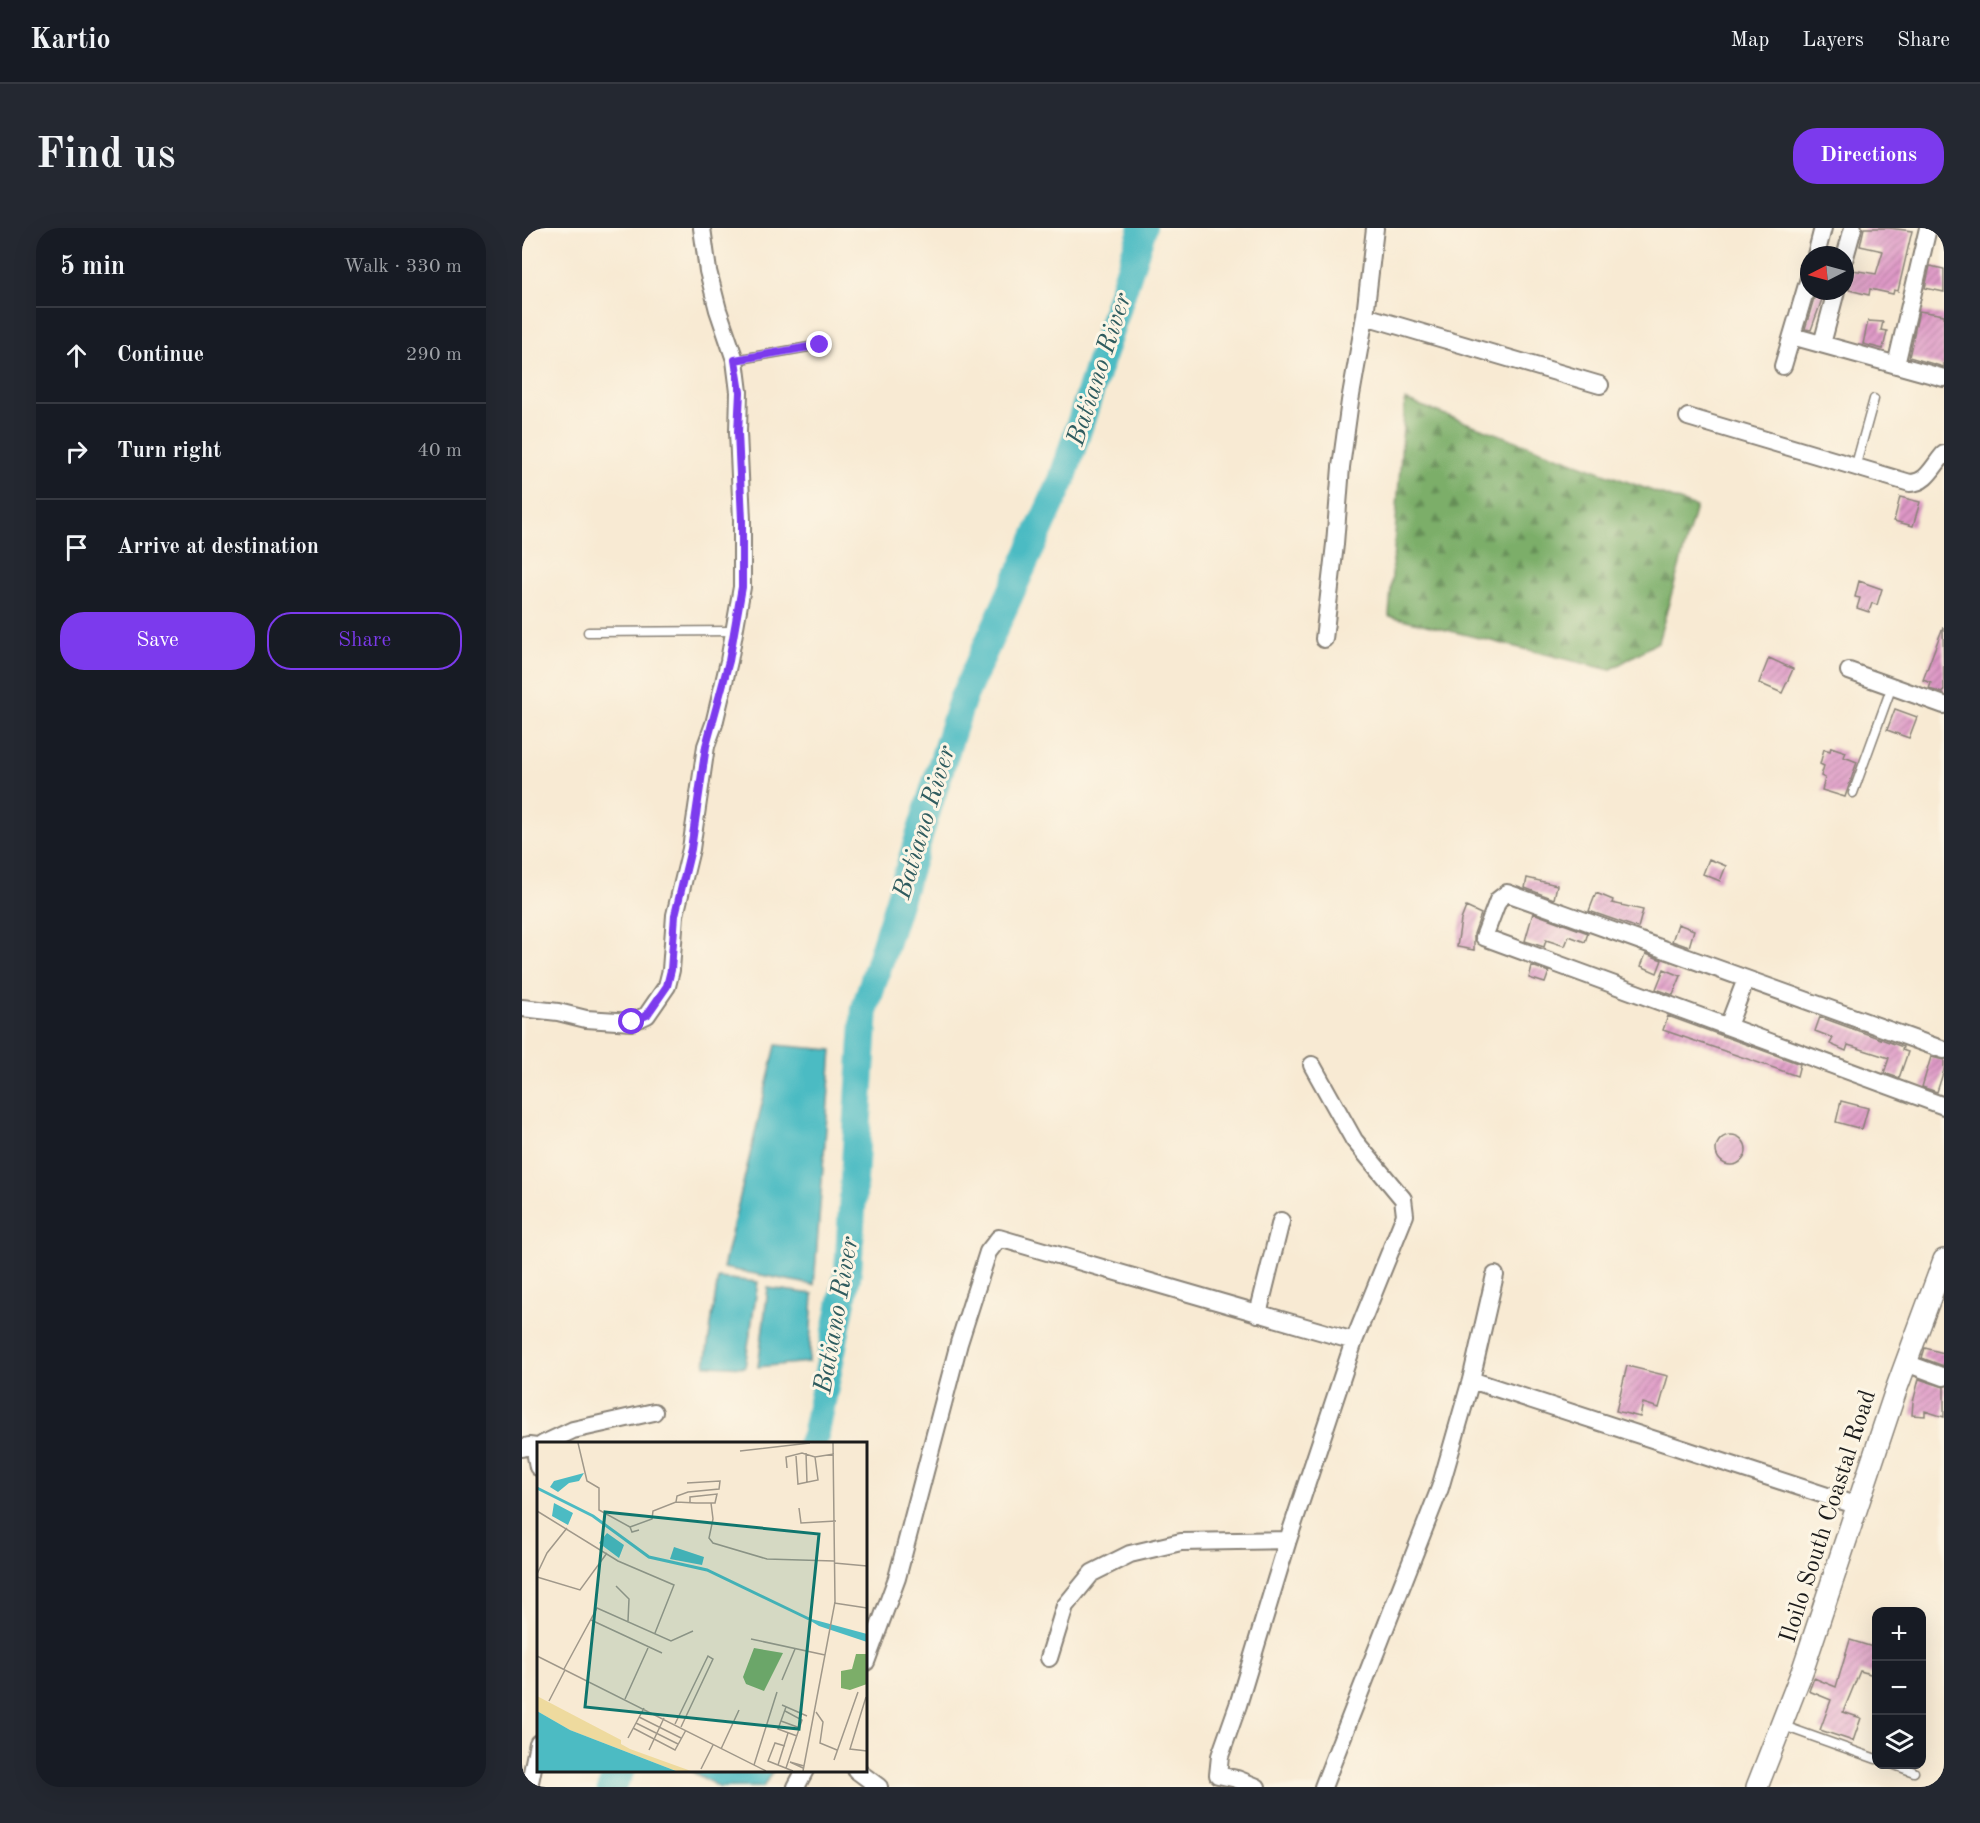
<!DOCTYPE html>
<html lang="en">
<head>
<meta charset="utf-8">
<style>
  :root { --surface:#171b24; --page:#242831; --text:#f1f3f6; --muted:#9ea1a6; --line:#363941; --accent:#7c3aed }
  body { margin:0; font-family:"Old Standard TT",serif; background:var(--page); color:var(--text) }
  .controls { position:absolute; right:18px; bottom:18px; display:grid; overflow:hidden; border-radius:12px; box-shadow:0 6px 24px #0002 }
  .controls button { width:54px; height:54px; display:grid; place-items:center; padding:0; border:0; border-bottom:2px solid var(--line); background:var(--surface); color:var(--text); font:30px sans-serif }
  .compass { position:absolute; left:1278px; top:18px; width:54px; height:54px; border-radius:50%; background:var(--surface); box-shadow:0 6px 24px #0002; rotate:264deg }
  .stop { position:absolute; width:18px; height:18px; margin:-14px; border:4px solid #7c3aed; border-radius:50%; background:#fff }
  .stop.end { background:#7c3aed; border-color:#fff; box-shadow:0 2px 6px #0008 }
  .list { margin:0; padding:0; list-style:none }
  h2 { display:flex; justify-content:space-between; align-items:center; height:78px; margin:0; padding:0 24px; font-size:26px }
  h2 small { font-size:20px; font-weight:400; color:var(--muted) }
  .list li { display:grid; grid-template-columns:39px 1fr auto; gap:18px; align-items:center; box-sizing:border-box; height:96px; padding:0 24px; border-top:2px solid var(--line) }
  .list b { display:block; font-size:22px; white-space:nowrap }
  .list em { font-size:20px; font-style:normal; color:var(--muted) }
  .actions { display:flex; gap:12px; padding:18px 24px }
  .actions a { flex:1; padding:14px 0; border:2px solid var(--accent); border-radius:24px; text-align:center; font-size:21px; color:var(--accent) }
  .actions .main { background:var(--accent); color:#fff }
  .icon { flex:none; width:33px; height:33px; fill:none; stroke:currentColor; stroke-width:2; stroke-linecap:round; stroke-linejoin:round }
  .map { position:relative; flex:none; width:1422px; height:1559px; overflow:hidden; border-radius:24px }
  header { display:flex; align-items:center; gap:36px; box-sizing:border-box; height:84px; padding:0 30px; background:var(--surface); border-bottom:2px solid var(--line) }
  header strong { font-size:28px }
  nav { display:flex; gap:33px; margin-inline-start:auto; font-size:21px }
  .intro { display:flex; align-items:center; justify-content:space-between; box-sizing:border-box; height:144px; padding:0 36px }
  h1 { margin:0; font-size:42px }
  .button { padding:15px 27px; border-radius:24px; background:var(--accent); color:#fff; font-size:21px; font-weight:700 }
  main { display:flex; gap:36px; padding:0 36px }
  aside { flex:1; background:var(--surface); border-radius:24px; box-shadow:0 6px 24px #0002 }
  .map>svg:first-child { display:block }
</style>
</head>
<body>
<header>
<strong>Kartio</strong>
<nav><a>Map</a><a>Layers</a><a>Share</a></nav>
</header>
<div class="intro"><h1>Find us</h1><a class="button">Directions</a></div>
<main>
<aside>
<h2>5 min<small>Walk · 330 m</small></h2>
<ul class="list">
<li><svg class="icon" aria-label="ahead" viewBox="0 0 24 24"><path d="M12 20V5M6 11l6-6 6 6"/></svg><div><b>Continue</b></div><em>290 m</em></li>
<li><svg class="icon" aria-label="right" viewBox="0 0 24 24"><path d="M7 20v-9h11M14 6l5 5-5 5"/></svg><div><b>Turn right</b></div><em>40 m</em></li>
<li><svg class="icon" aria-label="arrive" viewBox="0 0 24 24"><path d="M6 21V4h12l-3 4 3 4H6"/></svg><div><b>Arrive at destination</b></div></li>
</ul>
<div class="actions"><a class="main">Save</a><a>Share</a></div>
</aside>
<div class="map">
<svg width="1422" height="1559" viewBox="0 0 1422 1559">
  <defs>
    <pattern id="forest-firs" width="22" height="20" patternUnits="userSpaceOnUse" patternTransform="scale(1.5)"><rect width="22" height="20" fill="#7cae69"/><path d="M5 1l3.5 6h-7zM16 11l3.5 6h-7z" fill="#658d56"/></pattern>
    <pattern id="building-hatch" width="6" height="6" patternUnits="userSpaceOnUse" patternTransform="scale(1.5)"><rect width="6" height="6" fill="#de97c6"/><path d="M-1 1l2-2M0 6l6-6M5 7l2-2" fill="none" stroke="#b37aa0"/></pattern>
  </defs>
  <rect width="100%" height="100%" fill="#fcf5e5"/>
  <filter id="ink" filterUnits="userSpaceOnUse"><feTurbulence type="fractalNoise" baseFrequency=".0167" numOctaves="2"/><feDisplacementMap in="SourceGraphic" scale="12" xChannelSelector="R" yChannelSelector="G"/><feConvolveMatrix kernelMatrix="1 2 1 2 8 2 1 2 1" color-interpolation-filters="sRGB"/></filter>
  <filter id="wash" filterUnits="userSpaceOnUse"><feTurbulence type="fractalNoise" baseFrequency=".008" numOctaves="4" result="noise"/><feDisplacementMap in="SourceGraphic" scale="24" xChannelSelector="R" yChannelSelector="G"/><feGaussianBlur stdDeviation="1.35" result="paint"/><feColorMatrix in="noise" values="0 0 0 0 0 0 0 0 0 0 0 0 0 0 0 0 0 1.4 0 .05"/><feComposite in="paint" operator="in"/></filter>
  <g filter="url(#wash)">
    <rect width="100%" height="100%" fill="#f8ead3"/>
    <path fill="url(#forest-firs)" stroke="#4c6542" stroke-width="1.5" d="M883,172L1174,279L1136,414L1088,442L867,388Z"/>
    <path fill="#4cbbc3" stroke="#346c70" stroke-width="1.5" d="M614,0H633L608,45Z
      M254,817L310,822L292,1057L201,1040Z
      M196,1050L236,1054L223,1139L183,1137Z
      M246,1060L291,1066L287,1134L236,1139Z
      M169,1543H251L241,1559H197Z"/>
    <g fill="none" stroke-linecap="round" stroke-linejoin="round">
      <path stroke="#4cbbc3" stroke-width="28" d="M289,1216L293,1209L326,1043L343,780L440,472L540,252L621,0
        M89,1559L99,1542"/>
    </g>
    <g id="blocks">
      <path fill="url(#building-hatch)" d="M1342,0H1367L1390,3L1376,63L1372,62L1371,66L1348,61L1347,67L1327,62L1331,42L1354,46L1361,23L1338,18Z
        M1408,38L1422,41V64L1403,60Z
        M1294,63H1303L1289,102L1283,101Z
        M1397,83L1422,87V139L1387,129Z
        M1346,93L1361,94L1359,102L1365,103L1361,121L1341,116Z
        M1378,269L1398,274L1391,298L1372,293Z
        M1337,353L1360,361L1355,377L1350,375L1347,384L1335,380L1338,370L1333,369Z
        M1421,399L1422,461L1421,465L1407,461L1409,455L1401,452Z
        M1247,430L1271,441L1260,465L1237,455Z
        M1373,481L1395,489L1387,510L1365,502Z
        M1309,519L1324,524L1322,529L1335,534L1323,569L1300,562L1303,550L1299,548L1302,538L1298,536L1302,521L1308,523Z
        M1187,631L1204,638L1198,653L1181,646Z
        M1005,650L1035,657L1032,671L1003,660Z
        M1074,665L1091,672L1090,675L1121,682L1116,700L1067,683Z
        M944,679L959,686L952,706V722L935,719L939,692Z
        M1011,685L1066,705L1063,714L1047,708L1043,718L1024,712L1022,719L1003,713Z
        M1156,696L1172,702L1167,719L1150,713Z
        M1124,726L1140,732L1135,745L1119,738Z
        M1010,738L1027,744L1023,755L1007,750Z
        M1142,741L1159,748L1151,767L1134,761Z
        M1146,788L1278,836L1275,848L1141,802Z
        M1298,789L1381,819L1380,822L1386,824L1377,850L1362,845L1367,830L1326,817L1324,823L1308,816L1311,810L1293,803Z
        M1409,829L1422,832V842L1415,864L1400,859Z
        M1319,873L1346,880L1340,901L1314,894Z
        M1194 922a15 15 0 1 1 30 0a15 15 0 1 1-30 0Z
        M1403,1120L1422,1125V1138L1400,1130Z
        M1105,1138L1146,1148L1137,1180L1121,1175L1118,1189L1094,1183Z
        M1397,1151L1422,1159V1189L1403,1183V1188L1390,1187L1391,1174Z
        M1328,1412L1354,1420V1439L1352,1447L1338,1443L1321,1484L1339,1490L1331,1513L1298,1502L1309,1472L1287,1463L1292,1450L1314,1459Z"/>
    </g>
  </g>
  <g filter="url(#ink)">
    <use href="#blocks" fill-opacity="0" stroke="#8a8378" stroke-width="1.5"/>
    <g fill="none" stroke-linecap="round" stroke-linejoin="round">
      <defs>
        <path id="service" d="M213,132L298,117
          M1333,240L1352,171
          M66,404L212,403
          M1331,565L1370,458
          M1259,1497L1354,1531
          M1370,1536L1392,1544"/>
        <path id="minor" d="M1294,27L1301,0
          M1323,29L1331,0
          M843,88L1078,157
          M1270,108L1422,150
          M1300,116L1314,63
          M1374,137L1406,0
          M1261,138L1287,50
          M1166,189L1388,255C1405,255 1411,238 1422,226
          M802,411L813,316L819,239L828,173L843,88L853,0
          M1327,443L1422,477
          M0,780L36,784L64,791L110,794L125,787L145,758L149,742L153,687L169,621L184,518L192,496L207,433L220,359V292L216,204L217,164L213,132L196,82L186,43L180,0
          M1206,798L1224,751
          M1422,822L985,665L976,672L962,709L1422,878
          M736,1086L759,993
          M1384,1135L1422,1149
          M949,1152L1336,1278
          M21,1216L51,1202L132,1184
          M0,1220L7,1218L15,1219L14,1228L16,1239
          M527,1430L543,1378L570,1345L608,1326L659,1314L766,1312
          M344,1434L375,1350L437,1115L466,1024L477,1010L832,1113
          M334,1542L357,1559
          M7,1559L16,1515
          M274,1559L283,1542
          M735,1559L715,1551L696,1547L698,1528L716,1477L766,1312L832,1113L883,987L881,971L832,912L790,837
          M801,1559L918,1260L949,1152L973,1047"/>
        <path id="tertiary" d="M1235,1559L1281,1441L1374,1162L1422,1032"/>
      </defs>
      <use href="#service" stroke="#8a8378" stroke-width="11"/>
      <use href="#minor" stroke="#8a8378" stroke-width="20"/>
      <use href="#tertiary" stroke="#8a8378" stroke-width="24"/>
      <use href="#service" stroke="#fff" stroke-width="8"/>
      <use href="#minor" stroke="#fff" stroke-width="16"/>
      <use href="#tertiary" stroke="#fff" stroke-width="21"/>
    </g>
  </g>
  <g fill="none" stroke-linecap="round" stroke-linejoin="round" filter="url(#ink)">
    <path stroke="#7c3aed" stroke-width="8" d="M110,794L125,787L145,758L149,742L153,687L169,621L184,518L207,433L220,359V292L216,204L218,164L213,132L298,117"/>
  </g>
  <g text-anchor="middle" stroke-width="6" stroke-linejoin="round" paint-order="stroke">
    <g font-size="24" fill="#1c1c1c" stroke="#fcf5e5">
      <text transform="translate(1305 1288) rotate(-72)" y="8">Iloilo South Coastal Road</text>
    </g>
    <g font-size="26" font-style="italic" fill="#2f5c5f" stroke="#fcf5e5">
      <text transform="translate(576 141) rotate(-72)" y="9">Batiano River</text>
      <text transform="translate(401 594) rotate(-73)" y="9">Batiano River</text>
      <text transform="translate(313 1087) rotate(-80)" y="9">Batiano River</text>
    </g>
  </g>
  <g transform="translate(15 1214)">
    <rect width="330" height="330" fill="#f8ead3"/>
    <path d="M217,206L246,211L227,249L209,242L206,235ZM319,212H330V242L313,248L304,246V229L315,227Z" fill="#7cae69"/>
    <path d="M0,254L84,298V302L93,307L154,329H139L33,288L0,269Z" fill="#eeda9e"/>
    <path d="M47,31L42,39L32,41L21,50L13,45L17,39ZM17,61L36,71L31,83L15,74ZM70,91L87,103L82,116L62,101ZM137,105L167,115L165,123L133,117ZM267,175L330,192V200L282,184ZM0,269L33,288L139,329H0Z" fill="#4cbbc3"/>
    <path fill="none" stroke="#4cbbc3" stroke-width="3" d="M0,46L56,74L112,115L170,128L272,177"/>
    <path fill="none" stroke="#a0988a" stroke-width="1.5" d="M41,1L50,39L62,46V68L93,85M203,9L273,1M269,11L270,41M259,14L261,42L281,38L278,15M250,26L249,15L265,11L278,15L297,12M139,60L140,54L151,50L182,47L183,39L150,41M174,61L176,77L172,96L176,101L230,117L297,119M262,66L264,81L299,79M0,69L81,119L137,143L118,191M102,88L95,90L93,85L115,77L116,69L139,60L159,61H178L180,52L153,55V61M297,121L330,124M0,132L10,111L30,86M0,135L43,148L70,111M79,144L92,157L91,179M297,161L330,166M54,178L125,211M214,197L288,213M0,214L229,329M27,227L60,166L134,199L156,189M245,238L258,207M329,255L313,307L330,309M88,257L111,206M12,259L28,228M245,263L270,274M249,265L241,287L260,294M248,269L265,278L249,326M279,270L286,280L283,301L300,308M102,275L144,296M244,279L263,286M99,281L141,302M138,282L171,214L176,217L144,285M96,286L138,308L149,288M91,296L107,266M248,304L238,301L231,319L256,329M184,307L202,268M112,308L127,276M297,318L321,250M217,323L240,250M241,323L251,291M266,326L253,320L267,324M164,327L176,303M266,329L298,160L296,1"/>
    <path fill="#0f766e" fill-opacity="0.15" stroke="#0f766e" stroke-width="3" d="M68,70L282,92L262,287L48,265Z"/>
    <rect width="330" height="330" fill="none" stroke="#1c1c1c" stroke-width="3"/>
  </g>
</svg>
<div class="controls">
<button>+</button>
<button>−</button>
<button><svg class="icon" aria-label="layers" viewBox="0 0 24 24"><path d="M12 4l9 5-9 5-9-5zM3 14l9 5 9-5"/></svg></button>
</div>
<svg class="compass" viewBox="-18 -18 36 36"><path d="M0-13l5 13h-10z" fill="#e53935"/><path d="M0 13l5-13h-10z" fill="#9ea1a6"/></svg>
<div class="stop" style="left:110px;top:794px"></div>
<div class="stop end" style="left:298px;top:117px"></div>
</div>
</main>
</body>
</html>
